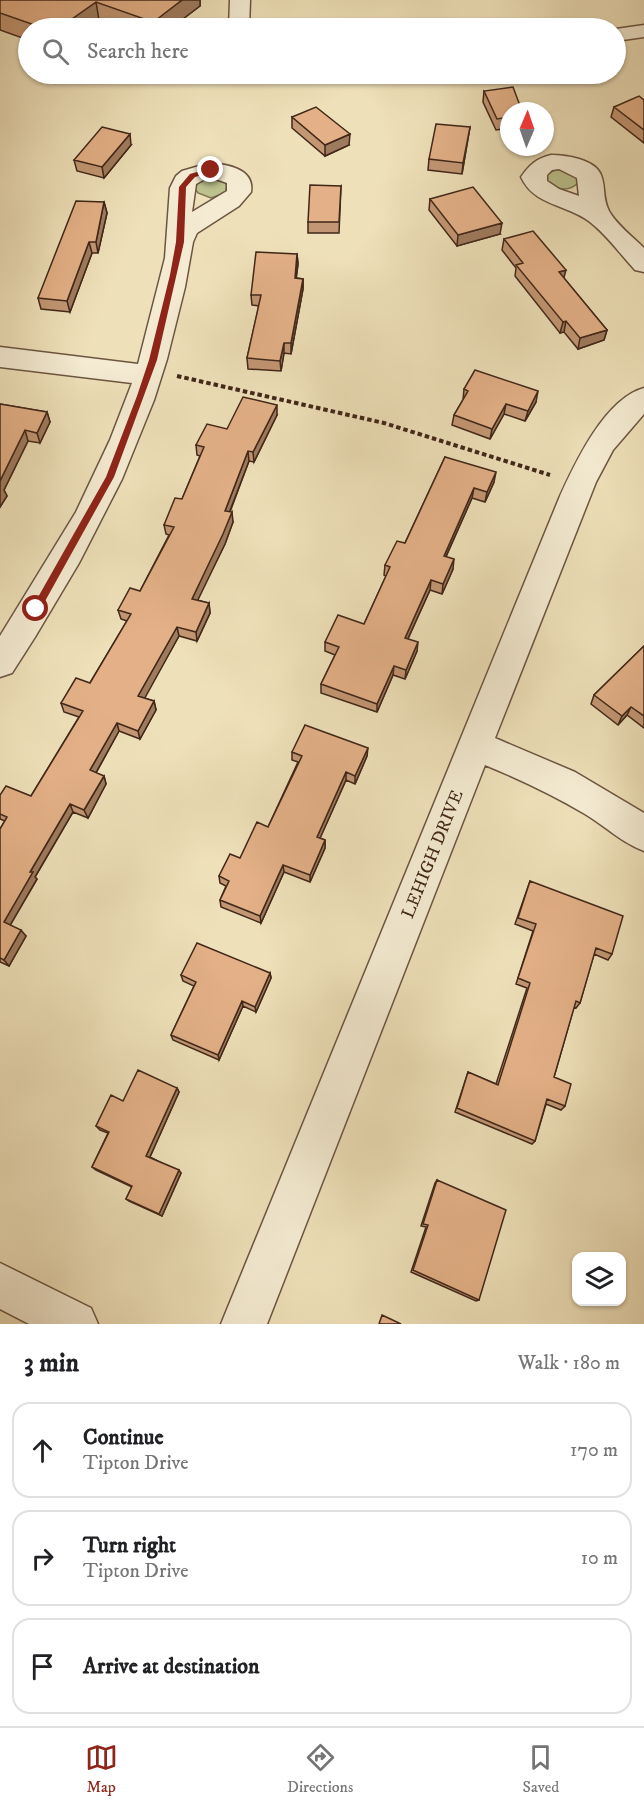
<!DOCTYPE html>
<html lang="en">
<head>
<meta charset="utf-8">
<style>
  :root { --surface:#fff; --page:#f2f2f2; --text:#202124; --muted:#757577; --line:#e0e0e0; --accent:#8f2418 }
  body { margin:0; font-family:"IM FELL DW Pica",serif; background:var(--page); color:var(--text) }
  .controls { position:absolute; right:18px; bottom:18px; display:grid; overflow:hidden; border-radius:12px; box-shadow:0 2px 4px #0004 }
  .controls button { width:54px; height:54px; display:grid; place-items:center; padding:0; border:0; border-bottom:2px solid var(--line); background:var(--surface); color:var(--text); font:30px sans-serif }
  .compass { position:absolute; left:500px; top:102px; width:54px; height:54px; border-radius:50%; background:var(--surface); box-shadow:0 2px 4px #0004; rotate:2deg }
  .stop { position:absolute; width:18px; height:18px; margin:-14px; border:4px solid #8f2418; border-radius:50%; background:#fff }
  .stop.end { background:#8f2418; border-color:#fff; box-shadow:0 2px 6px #0008 }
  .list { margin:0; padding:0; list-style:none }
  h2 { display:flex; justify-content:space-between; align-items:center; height:78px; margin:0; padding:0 24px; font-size:26px }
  h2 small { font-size:20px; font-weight:400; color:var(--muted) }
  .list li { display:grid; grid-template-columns:39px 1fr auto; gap:18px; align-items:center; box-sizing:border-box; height:96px; margin:0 12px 12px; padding:0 12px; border:2px solid var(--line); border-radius:18px }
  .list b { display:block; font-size:22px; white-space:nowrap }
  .list p { margin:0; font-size:20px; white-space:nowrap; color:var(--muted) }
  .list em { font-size:20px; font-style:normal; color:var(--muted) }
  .icon { flex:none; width:33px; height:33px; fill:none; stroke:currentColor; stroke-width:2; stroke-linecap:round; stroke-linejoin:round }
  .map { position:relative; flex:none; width:644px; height:1324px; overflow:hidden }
  .search { position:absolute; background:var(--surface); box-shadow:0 2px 4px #0004; left:18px; right:18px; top:18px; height:66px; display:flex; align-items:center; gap:15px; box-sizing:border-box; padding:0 21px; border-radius:33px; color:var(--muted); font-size:22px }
  .sheet { height:402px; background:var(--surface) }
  nav { display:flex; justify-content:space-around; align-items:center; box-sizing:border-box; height:84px; border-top:2px solid var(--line); background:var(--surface); font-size:16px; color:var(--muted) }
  nav a { display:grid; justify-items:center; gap:3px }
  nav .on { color:var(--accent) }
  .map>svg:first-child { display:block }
</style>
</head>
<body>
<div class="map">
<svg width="644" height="1324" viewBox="0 0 644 1324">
  <rect width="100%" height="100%" fill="#eee0b9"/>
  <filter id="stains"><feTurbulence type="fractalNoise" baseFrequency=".00333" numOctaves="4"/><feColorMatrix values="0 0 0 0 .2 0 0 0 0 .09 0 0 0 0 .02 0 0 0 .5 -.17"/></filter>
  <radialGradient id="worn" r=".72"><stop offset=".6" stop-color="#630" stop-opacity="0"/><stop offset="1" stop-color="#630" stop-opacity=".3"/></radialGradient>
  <path fill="#bcc18d" stroke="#7e7453" stroke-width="1.5" d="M560,169L568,170L578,178V183C569,192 557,190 548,183L547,175L553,171Z
    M207,178L225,182L227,186L225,193L211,198L198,193L195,189L197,184Z"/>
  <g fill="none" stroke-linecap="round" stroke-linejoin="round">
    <defs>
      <path id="minor" d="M230,0H250L249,28H229Z
        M644,25V37L616,41V29Z
        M551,155C565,155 595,159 601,175C606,188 602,197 609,211C617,225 633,237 644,248V272L635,270C620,254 607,235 590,222C567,204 534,206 521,177C530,164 536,159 551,155ZM559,169L577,178L579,196L559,189L547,181V175L552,170Z
        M206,164C225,163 255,168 251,192L239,206L197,233L193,242L185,287L167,359L154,400L122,479L79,563L35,637L12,673L0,677V636L76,512L110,440L132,383L0,367V347L138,364L165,258L170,188L176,176L182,171ZM213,178L227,183V191L192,212L196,184L205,179Z
        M644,388V414L613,450L596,482L495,738L575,772L644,813V851C622,843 605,826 585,814C553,795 519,779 485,765L267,1324H221L560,496C576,461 605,399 644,388Z
        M0,1263L91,1308L98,1324H29L0,1309Z"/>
    </defs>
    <use href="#minor" stroke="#6c5541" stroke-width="3"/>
    <path stroke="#412719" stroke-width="4" stroke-dasharray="4.5 3" stroke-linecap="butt" d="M177,376L384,423L550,475"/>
    <use href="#minor" fill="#f4ebd2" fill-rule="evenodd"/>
  </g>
  <path fill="#c39774" stroke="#412719" stroke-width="1.5" d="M0,0H200V6L171,28H121L99,20L88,28H28V40L0,30Z
    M484,91L509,111V128L496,130L483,102Z
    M644,100V143L611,117L614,107Z
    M292,117L349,145L325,156L292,128Z
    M470,127L462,174L428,170L429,159Z
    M131,145L104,178L77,171L74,160Z
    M341,186L339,233H308V222Z
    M430,199L500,234L457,246L429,210Z
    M104,202L107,213L98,253H92L70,312L41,309L38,298Z
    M504,239L564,278L607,330L604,340L578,349L564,332L560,333L515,276L516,268L502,250Z
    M297,254L298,264L296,278L303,279V289L291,354L284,353L281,371L248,369L247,358L259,306L252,305L251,295Z
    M464,389L536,402L525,421L504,414L490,439L452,425L454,415L463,400Z
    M0,404L47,412L50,422L40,443L28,441L4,490L7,496L0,507Z
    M277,415L254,462L249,461L230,512L233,522L225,544L197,600L209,603L210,613L197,641L179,636L144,698L154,701L156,710L140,739L119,731L96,773L104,776L106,784L88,818L73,812L35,877L37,879L10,925L26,936L9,966L0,962V829L5,821L0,819V795L31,796L79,717L64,712L61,703L90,683L127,621L121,619L118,610L140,591L169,535L166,534L164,525L182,499L200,456L197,455L196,445L227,429Z
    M445,457L494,482L485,502L472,498L446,557L453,569L442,594L430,590L408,639L417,651L405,679L393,675L377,712L321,693V684L335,655L325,651V642L364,624L386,576L384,575L385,565L405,543Z
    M644,646V728L627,715L618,725L591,704L594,695Z
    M292,752L367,756L355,784L346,780L320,838L325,840V848L310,882L284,872L261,923L221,907L220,900L226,886L220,883L219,876L240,858L268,827L298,762L292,760Z
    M530,881L612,954L608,960L594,954L580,1003L576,1008L574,1007L554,1077L565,1106L561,1110L546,1104L535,1141L532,1144L455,1112L468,1072L496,1084L527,988L516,984L533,931L515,924Z
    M270,973L271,978L256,1012L243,1006L219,1060L173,1040L171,1035L194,986L183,981L181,975Z
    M177,1088L179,1092L150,1157L181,1173L162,1216L129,1201L126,1199L132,1187L96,1170L92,1167L108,1133L100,1130L96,1126L123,1101Z
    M437,1180L479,1300L476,1301L411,1272L426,1227L421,1226L435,1183Z"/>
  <path fill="#9f7b5e" stroke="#412719" stroke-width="1.5" d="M182,0H200V6L171,28H151L150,21Z
    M96,2L99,20L88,28H59Z
    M470,127L468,138L462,174L463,163Z
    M130,134L131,145L104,178L102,167Z
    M350,134L349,145L325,156V145Z
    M104,202L107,213L98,253L96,242Z
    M502,223L500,234L457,246L458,235Z
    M89,242L92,253L70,312L67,301Z
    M297,254L298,264L295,289V278Z
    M566,270L563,281L559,272Z
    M303,279V289L291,354V343Z
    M566,321L564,332L560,333L563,322Z
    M607,330L604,340L578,349L580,338Z
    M284,343V353L281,371L280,361Z
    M538,391L536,402L525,421L528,411Z
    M506,404L504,414L490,439L492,429Z
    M277,405V415L254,462L253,452Z
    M47,412L50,422L40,443L37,433Z
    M25,430L28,441L4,490L7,496L0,507V481Z
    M248,451L249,461L226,521L225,511Z
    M496,472L494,482L485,502L487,492Z
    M474,488L472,498L442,565L444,556Z
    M232,512L233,522L225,544L194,608L192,599Z
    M454,559L453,569L442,594L443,584Z
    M431,580L430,590L404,647L405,638Z
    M209,603L210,613L197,641L196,632Z
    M177,627L179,636L141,705L138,696Z
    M418,642L417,651L405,679L406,670Z
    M394,666L393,675L377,712V704Z
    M154,701L156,710L140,739L138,731Z
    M631,707L627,715L618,725L622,716Z
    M117,723L119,731L93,778L90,770Z
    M368,748L367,756L355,784V776Z
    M346,772V780L317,845V837Z
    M104,776L106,784L88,818L84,810Z
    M70,804L73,812L35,877L37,879L8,929L4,922L30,872Z
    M325,840V848L310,882V875Z
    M283,865L284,872L261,923L260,916Z
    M21,930L26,936L9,966L4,960Z
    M270,973L271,978L256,1012L255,1007Z
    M242,1001L243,1006L219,1060L218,1055Z
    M177,1088L179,1092L149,1159L146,1156Z
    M179,1170L181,1173L162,1216L159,1214Z"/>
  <path fill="#e3b087" stroke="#412719" stroke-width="1.5" d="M0,0H182L156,20L150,21L96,2L59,28H43L0,13Z
    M513,87L522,111H509V117L497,119L484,91Z
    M639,96L644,100V130L614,107Z
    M316,107L350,134L325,145L292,117Z
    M436,124L470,127L463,163L429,159Z
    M102,127L130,134L102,167L74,160Z
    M310,185L341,186L339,222H308Z
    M473,187L502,223L458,235L430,199Z
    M76,201L104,202L96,242H89L67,301L38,298Z
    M533,231L566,270L559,272L607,330L580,338L566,321L563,322L516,265L523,263L504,239Z
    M256,252L297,254L295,278L303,279L291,343H284L280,361L247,358L261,295H251Z
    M475,370L538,391L528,411L506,404L492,429L454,415L468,391L464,389Z
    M243,397L277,405L253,452L248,451L225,511L232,512L223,534L192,599L209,603L196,632L177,627L138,696L154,701L138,731L117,723L90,770L104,776L84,810L70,804L30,872H33L4,922L21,930L4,960L0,958V829L7,817L0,814V795L6,786L31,796L83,711L61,703L76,678L90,683L131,614L118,610L130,588L140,591L174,527L164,525L175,498L182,499L204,447L196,445L207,424L227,429Z
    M0,404L47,412L37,433L25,430L0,481Z
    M445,457L496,472L487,492L474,488L444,556L454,559L443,584L431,580L405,638L418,642L406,670L394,666L377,704L321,684L339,647L325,642L338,615L364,624L390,567L385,565L397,541L405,543Z
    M644,646V716L631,707L622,716L594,695Z
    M305,725L368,748L355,776L346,772L317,837L325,840L310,875L283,865L260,916L220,900L229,881L219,876L230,854L240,858L257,822L268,827L302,756L292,752Z
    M530,881L623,916L612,954L596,948L580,1003L576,1001L554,1077L571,1084L565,1106L547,1099L535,1141L457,1108L468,1072L498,1085L530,983L518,978L536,924L518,918Z
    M197,943L270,973L255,1007L242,1001L218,1055L171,1035L196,982L181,975Z
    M138,1070L177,1088L146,1156L179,1170L159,1214L126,1199L132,1186L92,1167L109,1132L96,1126L111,1095L123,1101Z
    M437,1180L506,1210L479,1300L413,1270L428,1225L423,1224Z
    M382,1315L401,1324H379Z"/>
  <path fill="#8f2418" d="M211,168L213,172L195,177L186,187L184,242L157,360L114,477L39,612H33V606L106,477L137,396L149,360L170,275L176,242L179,187L190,174Z"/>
  <g text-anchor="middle" stroke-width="4.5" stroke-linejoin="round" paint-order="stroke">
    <g font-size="18" fill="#412719" stroke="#f4ebd2">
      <text transform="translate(432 854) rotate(-68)" y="6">LEHIGH DRIVE</text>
    </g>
  </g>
  <rect width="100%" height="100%" filter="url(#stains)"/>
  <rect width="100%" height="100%" fill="url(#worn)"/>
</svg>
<div class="controls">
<button><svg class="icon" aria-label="layers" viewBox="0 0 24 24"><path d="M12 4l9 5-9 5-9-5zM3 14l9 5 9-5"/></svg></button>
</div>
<svg class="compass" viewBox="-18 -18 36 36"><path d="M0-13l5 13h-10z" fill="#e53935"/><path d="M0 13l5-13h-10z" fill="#757577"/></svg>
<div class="stop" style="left:36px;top:609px"></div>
<div class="stop end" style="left:211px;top:170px"></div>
<div class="search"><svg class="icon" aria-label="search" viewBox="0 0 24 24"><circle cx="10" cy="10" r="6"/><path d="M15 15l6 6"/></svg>Search here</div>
</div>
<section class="sheet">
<h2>3 min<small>Walk · 180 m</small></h2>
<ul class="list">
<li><svg class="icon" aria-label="ahead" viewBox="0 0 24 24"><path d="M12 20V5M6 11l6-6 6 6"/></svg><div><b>Continue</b><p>Tipton Drive</p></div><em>170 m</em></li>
<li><svg class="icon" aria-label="right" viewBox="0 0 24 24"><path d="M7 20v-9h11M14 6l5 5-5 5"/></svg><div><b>Turn right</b><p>Tipton Drive</p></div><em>10 m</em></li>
<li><svg class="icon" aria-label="arrive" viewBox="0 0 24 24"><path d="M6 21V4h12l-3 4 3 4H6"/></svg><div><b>Arrive at destination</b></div></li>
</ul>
</section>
<nav>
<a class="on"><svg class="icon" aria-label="map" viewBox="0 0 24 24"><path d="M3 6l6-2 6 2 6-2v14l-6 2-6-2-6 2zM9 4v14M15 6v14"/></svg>Map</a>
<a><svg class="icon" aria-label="directions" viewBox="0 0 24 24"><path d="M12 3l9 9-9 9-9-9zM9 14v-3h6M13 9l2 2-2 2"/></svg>Directions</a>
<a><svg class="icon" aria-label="saved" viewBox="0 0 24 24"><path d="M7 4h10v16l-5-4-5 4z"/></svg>Saved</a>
</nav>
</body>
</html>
